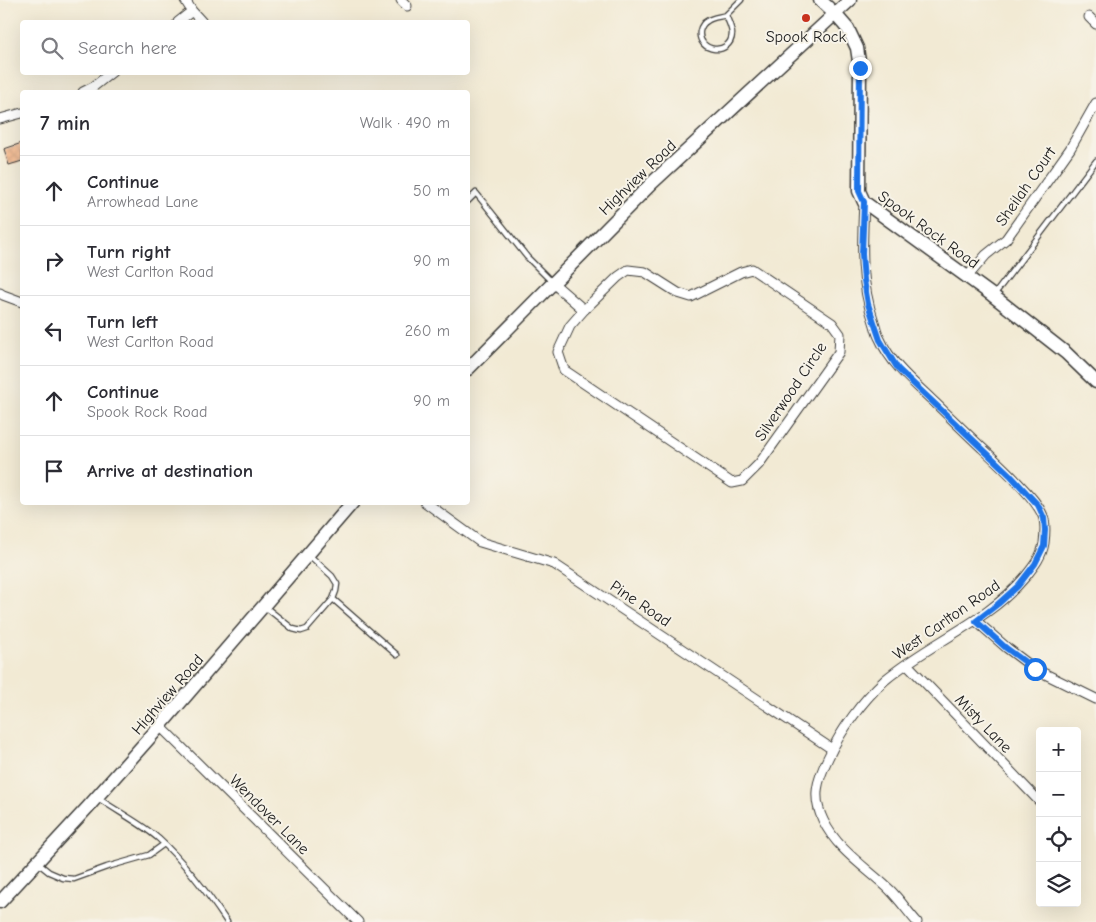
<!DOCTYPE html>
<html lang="en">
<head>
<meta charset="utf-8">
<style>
  :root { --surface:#fff; --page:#f7f7f7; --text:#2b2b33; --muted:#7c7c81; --line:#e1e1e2 }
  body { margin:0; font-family:"Comic Neue",sans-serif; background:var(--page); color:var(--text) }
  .controls { position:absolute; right:15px; bottom:15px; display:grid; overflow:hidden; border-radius:5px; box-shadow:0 5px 20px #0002 }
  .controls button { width:45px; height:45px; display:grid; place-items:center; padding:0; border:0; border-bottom:1px solid var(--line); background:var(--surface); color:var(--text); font:25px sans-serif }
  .stop { position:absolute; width:15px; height:15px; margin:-11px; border:4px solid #1a73e8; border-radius:50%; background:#fff }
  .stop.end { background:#1a73e8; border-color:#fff; box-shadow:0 1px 5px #0008 }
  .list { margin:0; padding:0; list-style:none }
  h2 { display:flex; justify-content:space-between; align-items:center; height:65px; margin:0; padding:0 20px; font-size:21px }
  h2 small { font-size:16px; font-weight:400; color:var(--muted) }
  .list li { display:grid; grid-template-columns:32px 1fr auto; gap:15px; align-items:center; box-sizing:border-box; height:70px; padding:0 20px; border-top:1px solid var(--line) }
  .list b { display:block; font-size:19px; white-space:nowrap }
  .list p { margin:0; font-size:16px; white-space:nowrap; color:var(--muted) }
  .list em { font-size:16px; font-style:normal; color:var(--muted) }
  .icon { flex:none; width:28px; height:28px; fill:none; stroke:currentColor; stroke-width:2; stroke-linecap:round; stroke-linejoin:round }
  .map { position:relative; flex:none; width:1096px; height:922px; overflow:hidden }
  .search { position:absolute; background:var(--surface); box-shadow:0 5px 20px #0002; left:20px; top:20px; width:450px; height:55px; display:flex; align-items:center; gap:12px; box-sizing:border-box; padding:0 18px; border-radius:5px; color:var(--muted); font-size:19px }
  .panel { position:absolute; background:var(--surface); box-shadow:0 5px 20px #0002; left:20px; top:90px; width:450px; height:415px; border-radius:5px }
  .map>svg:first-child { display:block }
</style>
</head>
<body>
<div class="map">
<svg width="1096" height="922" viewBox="0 0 1096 922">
  <defs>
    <pattern id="building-cross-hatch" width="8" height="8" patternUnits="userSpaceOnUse" patternTransform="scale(1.25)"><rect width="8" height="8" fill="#f2a875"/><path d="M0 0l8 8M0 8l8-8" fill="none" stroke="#cf9065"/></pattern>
  </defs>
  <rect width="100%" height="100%" fill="#f7f3e8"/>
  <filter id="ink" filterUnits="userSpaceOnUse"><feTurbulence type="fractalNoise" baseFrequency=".02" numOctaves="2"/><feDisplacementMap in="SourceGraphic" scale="10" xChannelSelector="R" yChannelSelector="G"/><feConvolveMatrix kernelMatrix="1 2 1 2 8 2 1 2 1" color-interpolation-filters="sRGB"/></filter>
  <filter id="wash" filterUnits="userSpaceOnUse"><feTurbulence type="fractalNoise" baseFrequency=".0096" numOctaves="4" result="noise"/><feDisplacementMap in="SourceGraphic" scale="20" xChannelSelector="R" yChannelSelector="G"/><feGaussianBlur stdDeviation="1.12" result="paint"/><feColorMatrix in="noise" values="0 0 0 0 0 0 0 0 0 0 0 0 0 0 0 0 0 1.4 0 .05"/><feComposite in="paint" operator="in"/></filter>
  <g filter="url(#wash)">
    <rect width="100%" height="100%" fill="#f2ead4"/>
    <g id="blocks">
      <path fill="url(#building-cross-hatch)" d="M22,143V161L9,165L4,149Z"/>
    </g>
  </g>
  <g filter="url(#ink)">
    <use href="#blocks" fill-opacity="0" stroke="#3c3b38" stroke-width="1"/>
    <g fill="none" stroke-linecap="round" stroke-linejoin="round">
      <defs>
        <path id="lane" d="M726,15C728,21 732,28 732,34C731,56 697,53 700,31C701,27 703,23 707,21C712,17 720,17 726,15Z
          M726,15L741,0
          M468,201L476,193L527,257L552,282
          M994,295L1096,161
          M333,599L397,655
          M264,606L293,629L301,631L307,629L333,599L336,591L337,584L332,576L309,555
          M98,798C118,812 141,823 159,839C185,863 207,892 227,922
          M39,864L49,872L63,878L74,879L107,867L149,855L164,844"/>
        <path id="street" d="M185,0L192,11L202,22
          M401,0L407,6
          M1089,17L1096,24
          M178,22L192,11
          M83,92L93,87L112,72
          M0,119L22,113
          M864,202C862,244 860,282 874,322C876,328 877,334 880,339C891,364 912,381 931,399C948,415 964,431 981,447C994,459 1006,470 1018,483C1027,493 1038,503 1043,516C1046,524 1045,535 1044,543C1042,556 1034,566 1026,576C988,622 930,642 885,680C862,701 841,730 828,758C817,781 812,797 823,820C837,850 867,868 890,890C900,900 908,912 917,922
          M967,277L986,255L1006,239L1070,149L1096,103
          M553,283L584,310L570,326L558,352L564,370L732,483L742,481L759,464L839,352L840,334L832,323L752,269L741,272L691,297L678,293L645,272L628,270L618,277L584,310
          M0,293L3,295L22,302
          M425,502L480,542L554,564L832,749
          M976,621L1007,648L1035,669L1096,699
          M907,664L1040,802
          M160,726L358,922"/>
        <path id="secondary" d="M820,0L835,14L848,29L857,48L860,68L859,191L864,202L992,295L1066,353L1096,382
          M468,369L652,183L850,0
          M0,902L88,807L160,726L353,502"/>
      </defs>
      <use href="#lane" stroke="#3c3b38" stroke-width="7"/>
      <use href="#street" stroke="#3c3b38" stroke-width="11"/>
      <use href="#secondary" stroke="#3c3b38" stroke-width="15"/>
      <use href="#lane" stroke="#fff" stroke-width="4.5"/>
      <use href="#street" stroke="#fff" stroke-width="9"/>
      <use href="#secondary" stroke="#fff" stroke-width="12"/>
    </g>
  </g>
  <g fill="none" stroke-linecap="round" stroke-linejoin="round" filter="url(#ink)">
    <path stroke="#1a73e8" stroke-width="6" d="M860,68L859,191L864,202L862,254L864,280L868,304L880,340L898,369L1010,475L1038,505L1044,518L1045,530L1044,546L1035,564L1018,586L998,604L976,621L1006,648L1035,669"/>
  </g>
  <circle fill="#c8321e" stroke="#f7f3e8" stroke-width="2" cx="806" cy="18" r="5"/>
  <g text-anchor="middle" stroke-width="4" stroke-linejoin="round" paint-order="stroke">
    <g font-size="16" fill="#1c1c1c" stroke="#f7f3e8">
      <text x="806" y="42">Spook Rock</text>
    </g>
    <g font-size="16" fill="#1c1c1c" stroke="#f7f3e8">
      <text transform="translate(637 177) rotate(-44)" y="6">Highview Road</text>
      <text transform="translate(1025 186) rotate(-55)" y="6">Sheilah Court</text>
      <text transform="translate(929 229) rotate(36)" y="6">Spook Rock Road</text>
      <text transform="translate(790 391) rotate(-56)" y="6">Silverwood Circle</text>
      <text transform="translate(641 603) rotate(34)" y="6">Pine Road</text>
      <text transform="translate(946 619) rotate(-35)" y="6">West Carlton Road</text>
      <text transform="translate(167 694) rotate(-49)" y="6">Highview Road</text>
      <text transform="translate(984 723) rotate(46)" y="6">Misty Lane</text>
      <text transform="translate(270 814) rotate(45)" y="6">Wendover Lane</text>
    </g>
  </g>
</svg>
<div class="controls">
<button>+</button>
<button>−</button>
<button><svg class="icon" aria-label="locate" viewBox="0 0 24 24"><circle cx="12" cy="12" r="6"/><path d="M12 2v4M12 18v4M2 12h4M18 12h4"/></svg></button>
<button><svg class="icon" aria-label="layers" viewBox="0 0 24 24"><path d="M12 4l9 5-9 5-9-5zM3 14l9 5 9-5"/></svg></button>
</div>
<div class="stop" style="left:1035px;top:669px"></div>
<div class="stop end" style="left:860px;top:68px"></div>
<div class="search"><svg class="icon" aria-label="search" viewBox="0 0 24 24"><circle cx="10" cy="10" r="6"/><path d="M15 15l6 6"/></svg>Search here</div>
<section class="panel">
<h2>7 min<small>Walk · 490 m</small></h2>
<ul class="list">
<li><svg class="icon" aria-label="ahead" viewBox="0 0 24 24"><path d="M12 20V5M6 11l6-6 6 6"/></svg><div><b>Continue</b><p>Arrowhead Lane</p></div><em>50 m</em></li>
<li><svg class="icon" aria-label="right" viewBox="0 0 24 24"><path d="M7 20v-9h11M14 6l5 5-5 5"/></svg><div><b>Turn right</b><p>West Carlton Road</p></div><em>90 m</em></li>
<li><svg class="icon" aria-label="left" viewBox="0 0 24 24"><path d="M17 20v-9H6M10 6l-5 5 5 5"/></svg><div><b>Turn left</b><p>West Carlton Road</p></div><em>260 m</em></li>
<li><svg class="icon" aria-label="ahead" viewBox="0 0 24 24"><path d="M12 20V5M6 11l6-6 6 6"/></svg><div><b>Continue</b><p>Spook Rock Road</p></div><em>90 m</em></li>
<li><svg class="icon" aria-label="arrive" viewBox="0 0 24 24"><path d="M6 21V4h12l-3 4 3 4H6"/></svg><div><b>Arrive at destination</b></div></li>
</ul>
</section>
</div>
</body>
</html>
